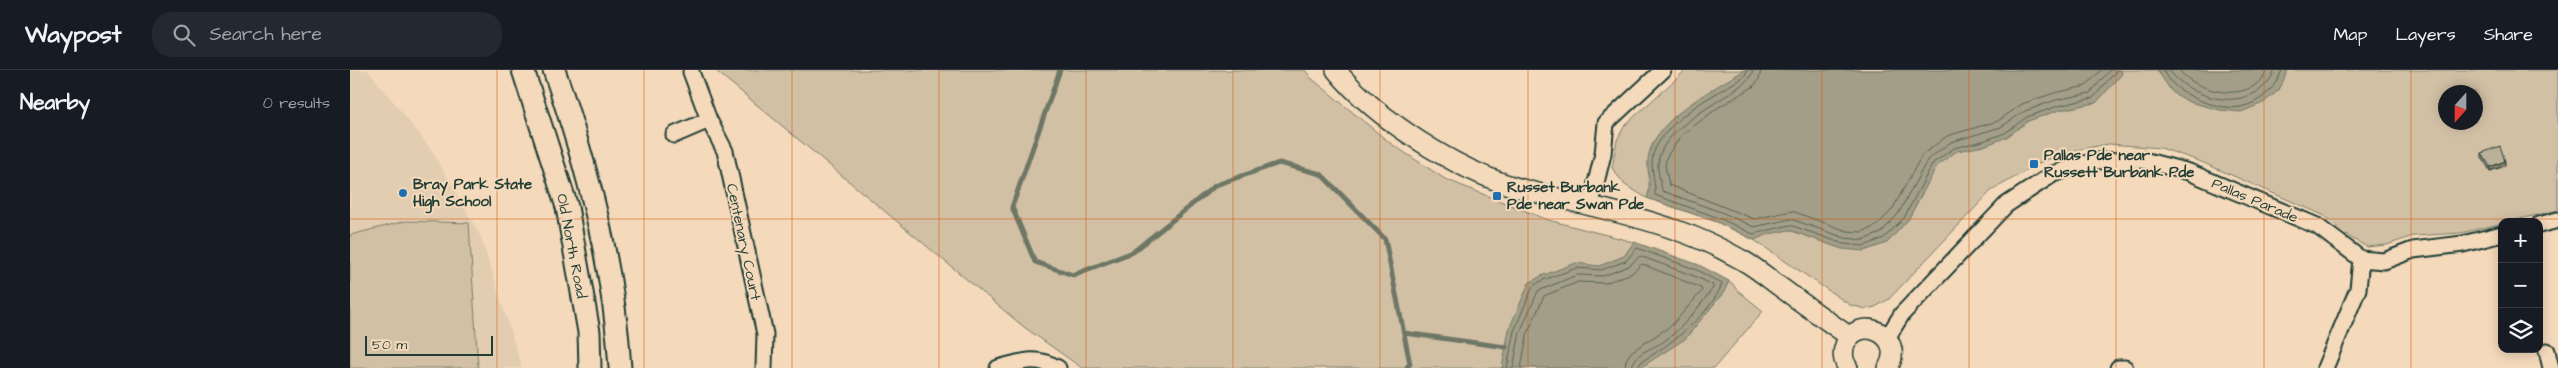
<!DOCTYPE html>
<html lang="en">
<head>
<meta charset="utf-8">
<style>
  :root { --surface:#171b24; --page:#242831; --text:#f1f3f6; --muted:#9ea1a6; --line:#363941 }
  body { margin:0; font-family:"Architects Daughter",sans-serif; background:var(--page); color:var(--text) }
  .controls { position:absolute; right:15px; bottom:15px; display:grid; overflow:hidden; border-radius:10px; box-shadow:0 2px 12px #0003 }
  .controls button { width:45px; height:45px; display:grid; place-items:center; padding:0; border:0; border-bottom:1px solid var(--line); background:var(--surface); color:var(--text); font:25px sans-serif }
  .compass { position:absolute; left:2088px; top:15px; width:45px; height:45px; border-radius:50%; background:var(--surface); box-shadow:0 2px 12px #0003; rotate:201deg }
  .scale { position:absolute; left:15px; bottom:12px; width:128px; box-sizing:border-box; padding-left:5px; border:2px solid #1f3d34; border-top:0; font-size:14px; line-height:18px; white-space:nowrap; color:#1f3d34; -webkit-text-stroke:4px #f4d9bb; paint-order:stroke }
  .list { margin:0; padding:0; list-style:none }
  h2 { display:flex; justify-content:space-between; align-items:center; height:65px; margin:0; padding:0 20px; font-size:21px }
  h2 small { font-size:16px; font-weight:400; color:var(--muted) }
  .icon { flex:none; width:28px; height:28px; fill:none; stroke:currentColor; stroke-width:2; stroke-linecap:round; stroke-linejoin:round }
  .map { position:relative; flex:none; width:2208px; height:298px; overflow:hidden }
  header { display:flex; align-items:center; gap:30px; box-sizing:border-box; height:70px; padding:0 25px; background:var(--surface); border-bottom:1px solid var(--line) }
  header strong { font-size:24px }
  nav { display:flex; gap:28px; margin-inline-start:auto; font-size:18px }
  .search { width:350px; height:45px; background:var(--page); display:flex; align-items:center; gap:12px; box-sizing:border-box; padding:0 18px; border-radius:20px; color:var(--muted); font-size:19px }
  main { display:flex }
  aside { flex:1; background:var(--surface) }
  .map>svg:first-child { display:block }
</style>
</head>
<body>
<header>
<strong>Waypost</strong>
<div class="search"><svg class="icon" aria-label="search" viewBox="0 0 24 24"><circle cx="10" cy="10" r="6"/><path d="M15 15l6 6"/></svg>Search here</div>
<nav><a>Map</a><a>Layers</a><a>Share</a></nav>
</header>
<main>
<aside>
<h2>Nearby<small>0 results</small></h2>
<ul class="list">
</ul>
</aside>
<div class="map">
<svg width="2208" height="298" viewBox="0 0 2208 298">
  <rect width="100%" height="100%" fill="#f4d9bb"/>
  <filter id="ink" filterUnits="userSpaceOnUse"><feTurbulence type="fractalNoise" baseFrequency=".02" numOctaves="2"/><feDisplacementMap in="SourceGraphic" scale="10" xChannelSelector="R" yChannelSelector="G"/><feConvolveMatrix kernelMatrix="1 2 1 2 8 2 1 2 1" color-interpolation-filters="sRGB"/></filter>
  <g filter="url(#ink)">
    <path fill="#e3cdb0" d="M0,0H18L81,79L131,167L172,298H0Z"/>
    <path fill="#d2c0a5" stroke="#787e6c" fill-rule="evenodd" d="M365,0H955L961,8L1040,73L1095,109L1198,150L1276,170L1382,213L1386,219L1413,241L1364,298H732L674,257Z
      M1336,0H2208V140L2111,163L2063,166L2037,175L2017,177L2001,168L1973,145L1849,91L1811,78L1759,74L1726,80L1693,91L1641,121L1539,229L1525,237L1516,239L1500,235L1404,170L1367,152L1297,128L1275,115L1262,98L1267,70L1275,55ZM2096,22H2126V52H2096Z
      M56,151L119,153L128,298H0V165Z"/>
    <path fill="#a39e87" stroke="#6e7766" d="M1395,0H1771L1772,4L1746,33L1710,40L1678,51L1657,67L1634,76L1607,81L1587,96L1558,150L1537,173L1514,181L1492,179L1439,160L1419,164L1404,170L1367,152L1297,128C1303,112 1294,97 1300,80C1311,46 1366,17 1395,0Z
      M1807,0H1938L1929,20L1913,33L1891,42L1870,40L1839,32L1822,22Z
      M1284,172L1349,195L1379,211L1374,222L1335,269L1290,298H1152L1159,259L1179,213L1191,206L1226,193L1249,196L1274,186Z"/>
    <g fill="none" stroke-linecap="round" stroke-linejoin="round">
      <path stroke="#546455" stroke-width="1" d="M1397,0C1396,9 1384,12 1377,17C1351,32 1319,51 1305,79C1298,94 1306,110 1305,125L1369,148L1403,164L1440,155L1494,174L1514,176L1534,168L1554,148L1583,93L1604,78L1633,71L1655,63L1677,47L1708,36L1743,28L1767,0
        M1403,0C1402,22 1310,50 1308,94C1307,102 1311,112 1312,121L1371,142L1404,157L1441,149L1495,168L1513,170L1531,163L1548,144L1578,89L1601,72L1651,57L1675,41L1706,30L1740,23L1760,0
        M1411,0L1409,9L1403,17L1369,37L1332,65L1317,86L1315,95L1319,115L1404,149L1442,141L1497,161L1512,162L1526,156L1542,140L1572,85L1597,66L1648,51L1672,34L1704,23L1736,16L1751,0
        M1813,0C1822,23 1866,41 1890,37C1911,33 1925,18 1932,0
        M1819,0C1844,34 1907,44 1925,0
        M1829,0C1848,24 1903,35 1917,0
        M1157,298L1164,261L1183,216L1193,210L1227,198L1251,200L1276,191L1287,178L1347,200L1372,214C1360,246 1319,275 1291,292L1288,298
        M1163,298L1170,262L1188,221L1227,205L1253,206L1279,196L1290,186L1344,206L1363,215V218C1348,238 1333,258 1313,272C1302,279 1283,283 1282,298
        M1171,298L1177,265L1194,226L1228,212L1255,213L1282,203L1292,194L1351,218L1352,221L1322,255L1281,282L1276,290L1275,298"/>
      <path stroke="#6e7766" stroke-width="5" d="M710,0L662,137L685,192L723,205L783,182L866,115L929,93L971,104L1035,169L1060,294L1056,298
        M1054,263L1156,277"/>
      <defs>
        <path id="minor" d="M341,2L359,50L375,81L415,264L414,298
          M324,65L359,50
          M1240,137L1253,84L1256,53L1313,0
          M2189,155L2208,150
          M1537,268L1552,244L1656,135L1703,104L1744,91L1793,90L1839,102L1967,156L2011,189L2034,191L2063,180L2113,174L2152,164
          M2197,281L2201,298
          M648,298C672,292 684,285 708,298
          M1768,298H1775
          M1975,298L2008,219L2011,189"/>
        <path id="tertiary" d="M986,0C1026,49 1105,99 1165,117C1218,132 1274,141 1326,160C1349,168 1371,178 1392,190C1405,197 1417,207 1429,216C1452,233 1476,250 1500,267
          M1498,298C1493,291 1492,283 1495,275C1507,243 1557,264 1538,298"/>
        <path id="secondary" d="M173,0L217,137L239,262L240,298
          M204,0C237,96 264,196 270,298"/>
      </defs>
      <use href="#minor" stroke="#1f3d34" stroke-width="19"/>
      <use href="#tertiary" stroke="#1f3d34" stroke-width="22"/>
      <use href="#secondary" stroke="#1f3d34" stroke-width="25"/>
      <use href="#minor" stroke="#f4d9bb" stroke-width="15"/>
      <use href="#tertiary" stroke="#f4d9bb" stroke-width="19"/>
      <use href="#secondary" stroke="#f4d9bb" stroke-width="21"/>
    </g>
    <path fill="#a19783" stroke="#1f3d34" d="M2132,83L2155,96L2140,101L2132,87Z"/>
    <path fill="#837b6a" stroke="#1f3d34" d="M2155,91V96L2140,101V97Z"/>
    <path fill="#bbb098" stroke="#1f3d34" d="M2150,76L2155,91L2140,97L2132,83Z"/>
  </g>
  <path fill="none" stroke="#d45610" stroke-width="1" stroke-opacity="0.55" d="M147,0V298M294,0V298M442,0V298M589,0V298M736,0V298M883,0V298M1030,0V298M1178,0V298M1325,0V298M1472,0V298M1619,0V298M1766,0V298M1914,0V298M2061,0V298M0,149H2208"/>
  <g fill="#1f6fb2" stroke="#f4d9bb" stroke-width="2">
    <rect x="1679" y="89" width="10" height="10" rx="2.5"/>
    <circle cx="53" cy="123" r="5"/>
    <rect x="1142" y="121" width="10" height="10" rx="2.5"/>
  </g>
  <g text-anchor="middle" stroke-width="4" stroke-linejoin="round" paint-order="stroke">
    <g font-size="15" font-weight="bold" fill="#1f3d34" stroke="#f4d9bb" text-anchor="start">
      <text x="1694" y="90">Pallas Pde near<tspan x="1694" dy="17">Russett Burbank Pde</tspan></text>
      <text x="63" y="119">Bray Park State<tspan x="63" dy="17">High School</tspan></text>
      <text x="1157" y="122">Russet Burbank<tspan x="1157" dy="17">Pde near Swan Pde</tspan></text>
    </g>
    <g font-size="15" fill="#1f3d34" stroke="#f4d9bb">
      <text transform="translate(1905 130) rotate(23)" y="5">Pallas Parade</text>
      <text transform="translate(394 172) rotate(78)" y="5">Centenary Court</text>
      <text transform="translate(222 176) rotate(79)" y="5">Old North Road</text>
    </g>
  </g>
</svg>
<div class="controls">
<button>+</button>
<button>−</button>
<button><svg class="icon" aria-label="layers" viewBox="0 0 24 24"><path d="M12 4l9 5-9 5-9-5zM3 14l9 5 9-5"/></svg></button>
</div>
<svg class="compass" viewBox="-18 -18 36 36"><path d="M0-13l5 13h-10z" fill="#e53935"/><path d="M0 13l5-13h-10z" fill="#9ea1a6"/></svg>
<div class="scale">50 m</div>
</div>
</main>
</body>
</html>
